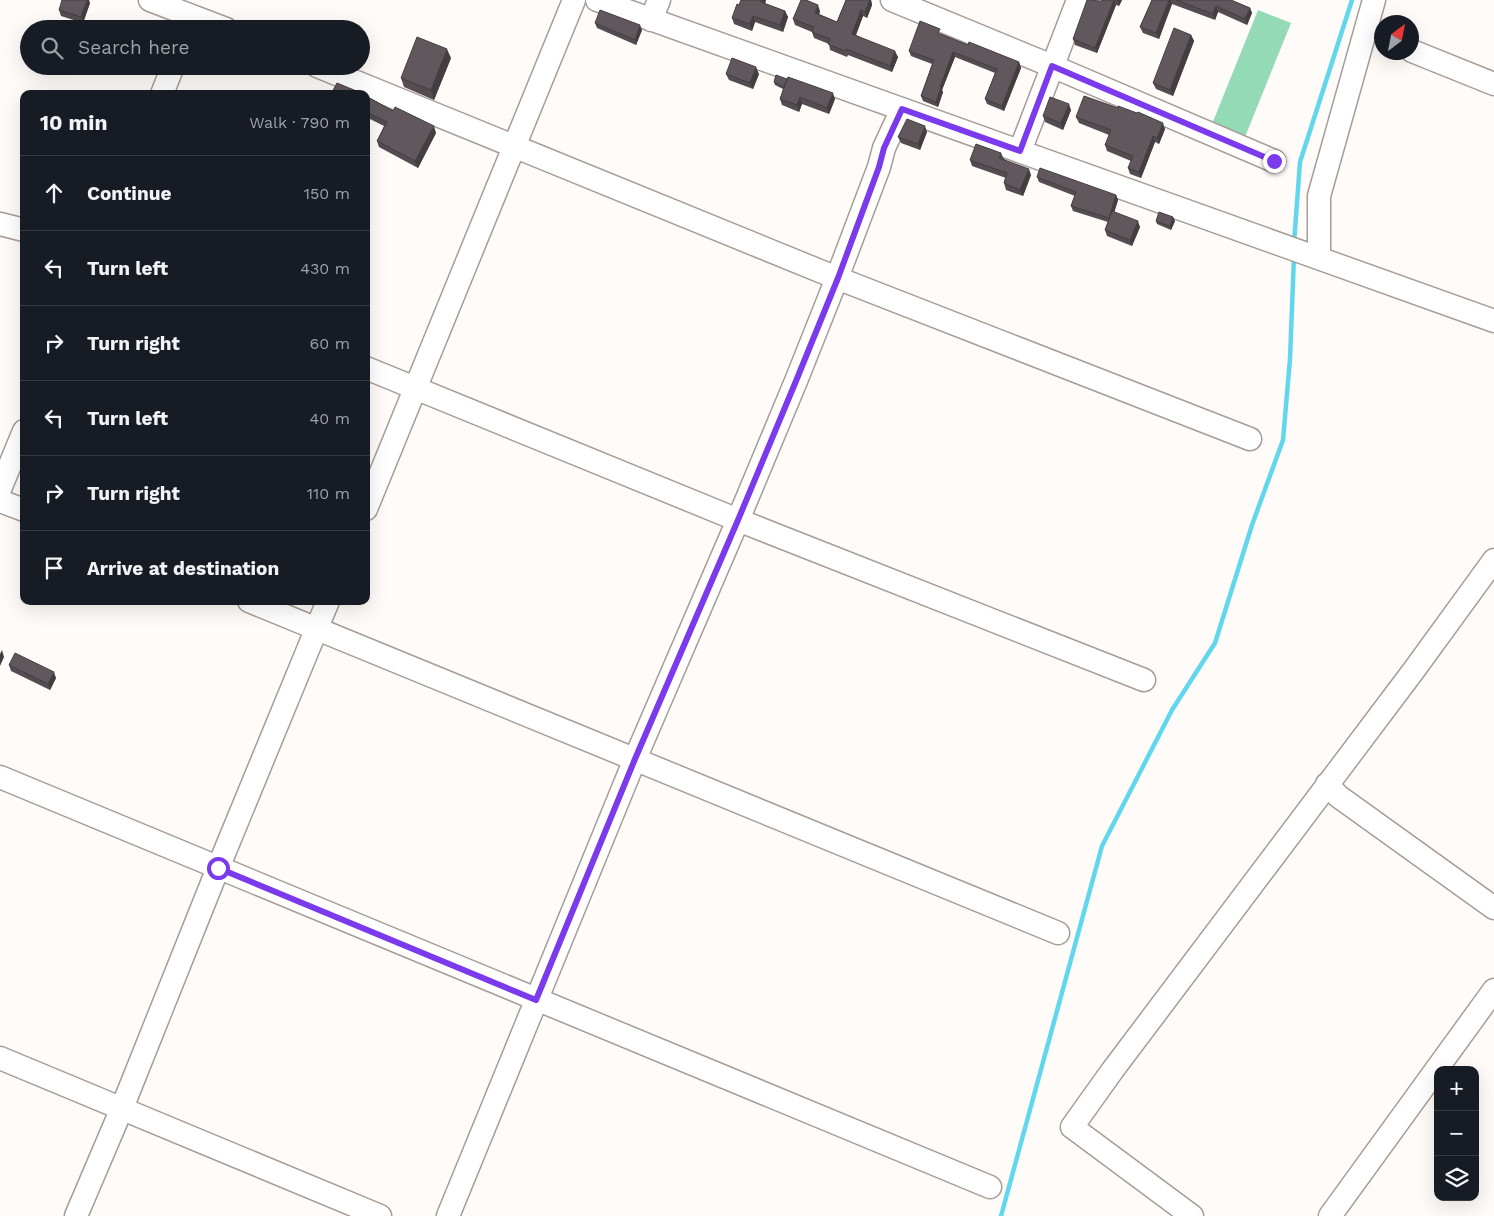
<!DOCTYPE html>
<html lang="en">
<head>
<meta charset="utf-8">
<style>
  :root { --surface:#171b24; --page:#20242c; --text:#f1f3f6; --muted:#9ea1a6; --line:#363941 }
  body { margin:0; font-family:"Work Sans",sans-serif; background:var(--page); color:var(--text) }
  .controls { position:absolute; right:15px; bottom:15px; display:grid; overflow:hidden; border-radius:10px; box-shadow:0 5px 20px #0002 }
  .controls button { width:45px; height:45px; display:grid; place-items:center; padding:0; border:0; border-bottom:1px solid var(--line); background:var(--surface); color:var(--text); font:25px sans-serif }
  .compass { position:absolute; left:1374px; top:15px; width:45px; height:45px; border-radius:50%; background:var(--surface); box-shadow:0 5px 20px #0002; rotate:32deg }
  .stop { position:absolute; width:15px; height:15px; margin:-11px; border:4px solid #7c3aed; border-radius:50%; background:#fff }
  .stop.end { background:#7c3aed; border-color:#fff; box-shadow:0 1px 5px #0008 }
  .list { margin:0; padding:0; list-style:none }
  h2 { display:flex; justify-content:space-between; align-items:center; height:65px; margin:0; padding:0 20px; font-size:21px }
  h2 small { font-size:16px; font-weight:400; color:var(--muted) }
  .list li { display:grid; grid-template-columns:32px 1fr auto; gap:15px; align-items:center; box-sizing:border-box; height:75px; padding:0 20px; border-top:1px solid var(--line) }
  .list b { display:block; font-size:19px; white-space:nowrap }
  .list em { font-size:16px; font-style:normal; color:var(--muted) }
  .icon { flex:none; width:28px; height:28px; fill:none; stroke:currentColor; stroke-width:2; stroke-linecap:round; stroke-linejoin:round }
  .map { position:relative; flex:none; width:1494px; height:1216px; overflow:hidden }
  .search { position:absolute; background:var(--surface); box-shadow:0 5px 20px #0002; left:20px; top:20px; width:350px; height:55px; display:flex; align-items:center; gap:12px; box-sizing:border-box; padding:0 18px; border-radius:28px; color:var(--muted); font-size:19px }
  .panel { position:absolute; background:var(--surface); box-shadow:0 5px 20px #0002; left:20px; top:90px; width:350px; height:515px; border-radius:10px }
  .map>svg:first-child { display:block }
</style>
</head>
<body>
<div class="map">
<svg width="1494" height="1216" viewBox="0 0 1494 1216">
  <rect width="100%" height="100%" fill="#fffbf8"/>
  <path fill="#94dab7" d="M1258,10L1291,23L1245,137L1212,124Z"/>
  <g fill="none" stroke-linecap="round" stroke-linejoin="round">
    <path stroke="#61d7ed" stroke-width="4.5" d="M179,29L182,20
      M1294,243L1300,162L1352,0
      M1001,1216L1102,846L1172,710L1215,643L1252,525L1283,440L1290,359L1294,256"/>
    <defs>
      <path id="minor" d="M150,0L226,29
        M597,0L1494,321
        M892,0L1052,66L1274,161
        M651,20L659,0
        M1412,51L1494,84
        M317,66L837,278L1250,439
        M162,94L173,66
        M1020,151L1078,0
        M0,224L24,230
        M1319,257V196L1374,0
        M366,368L738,520L1144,680
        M0,489L24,431
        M0,501L24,510
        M366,509L574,0
        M249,601L1058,933
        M0,777L990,1187
        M1327,784L1338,796L1494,908
        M0,1058L380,1216
        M76,1216L122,1108L218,868L328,601
        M448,1216L635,759L738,520L796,381L837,278L879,167L884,148L902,109
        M1192,1216L1072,1127L1112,1071L1414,670L1494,560
        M1330,1216L1494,990"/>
    </defs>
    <use href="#minor" stroke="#a69d97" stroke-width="25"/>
    <use href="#minor" stroke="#fff" stroke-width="22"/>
  </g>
  <path fill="#534c50" d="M741,0H766L765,4L785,11L788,17L783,32L755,22L752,31L734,24L732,18L739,5Z
    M846,0H871L872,5L867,18L863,16L856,35L898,57L892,72L848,55L847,57L830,50L829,44L814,38L812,32L795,25L793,19L820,11L819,14L837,22Z
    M1102,0H1122L1119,6L1116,5L1097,53L1075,45L1073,39Z
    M1152,0H1231L1250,8L1252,13L1247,25L1218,12L1215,20L1172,4L1159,39L1143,33L1140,27Z
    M90,3L83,23L61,16L59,10Z
    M595,23L642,30L636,45L597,28Z
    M941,34L968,45L1019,62L1021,68L1004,111L987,104L985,99L995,73L955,57L942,90L943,92L938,107L923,101L921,96L932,64L911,56L909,51Z
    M1191,35L1194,41L1173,96L1156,89L1153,83Z
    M451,58L434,100L404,87L401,78Z
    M726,74H759L753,89L729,80Z
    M774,82L835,99L829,114L802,104L799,112L782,105L780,99L783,89L775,85Z
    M366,96L436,133L418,168L379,147L377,141L384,126L366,117Z
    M1071,110L1063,130L1045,122L1043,116Z
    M1076,117L1165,129L1159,144L1155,142L1141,178L1130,174L1128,168L1131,161L1107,151L1105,145L1109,135L1079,123Z
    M927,132L920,150L901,143L898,137Z
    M1001,153L1004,159L1031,175L1023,196L1006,190L1004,183L1006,178L972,166L970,160Z
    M1037,177L1116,195L1118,200L1114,212L1140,227L1132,246L1107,236L1105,230L1108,222L1073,211L1071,206L1075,196L1039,182Z
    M1156,221H1175L1171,230L1157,224Z
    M24,485V496L21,489Z
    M9,665L56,678L50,690L11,671Z"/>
  <path fill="#443e41" d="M87,0H89L90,3L83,23L81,17Z
    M761,0H766L763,9L761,2Z
    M870,0H871L872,5L867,18L865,12Z
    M1114,0L1116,5L1097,53L1095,48Z
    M1117,0H1122L1119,6Z
    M1169,0H1171L1172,4L1159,39L1156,33Z
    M818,5L820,11L818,19L815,13Z
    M1216,6L1218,12L1215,20L1213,14Z
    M1250,8L1252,13L1247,25L1245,19Z
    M861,10L863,16L854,40L852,34Z
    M785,11L788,17L783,32L780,25Z
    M753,16L755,22L752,31L750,24Z
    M640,25L642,30L636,45L635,40Z
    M1191,35L1194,41L1173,96L1170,90Z
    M447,49L451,58L434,100L431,90Z
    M895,51L898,57L892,72L890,66Z
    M953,52L955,57L942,90L943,92L938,107L936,102L940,87Z
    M1019,62L1021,68L1004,111L1002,106Z
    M756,67L759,74L753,89L750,83Z
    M833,93L835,99L829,114L827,108Z
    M800,97L802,104L799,112L797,105Z
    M1069,104L1071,110L1063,130L1061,123Z
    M1163,123L1165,129L1159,144L1157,138Z
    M434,126L436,133L418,168L415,161Z
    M925,126L927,132L920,150L918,144Z
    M1153,136L1155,142L1141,178L1139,172Z
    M1029,169L1031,175L1023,196L1020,190Z
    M1116,195L1118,200L1111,223L1109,218Z
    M1173,217L1175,221L1171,230L1170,226Z
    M1138,221L1140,227L1132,246L1130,240Z
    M2,650L4,657L0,666V654Z
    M54,672L56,678L50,690L48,684Z"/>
  <path fill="#61585d" stroke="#443e41" d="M62,0H87L81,17L59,10Z
    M741,0H761V2L785,11L780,25L753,16L750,24L732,18L737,4L739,5Z
    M801,0H806L818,5L815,13L837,22L846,0H870L865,12L861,10L852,34L895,51L890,66L846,49L845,51L828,44L830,39L812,32L814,27L793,19Z
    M1087,0L1101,1L1102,0H1114L1095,48L1073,39Z
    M1152,0H1169L1156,33L1140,27Z
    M1176,0H1231L1250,8L1245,19L1216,6L1213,14Z
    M600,10L640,25L635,40L595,23Z
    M920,21L940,29L938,33L968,45L969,42L1019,62L1002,106L985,99L997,69L953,52L940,87H941L936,102L921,96L934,60L909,51Z
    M1174,28L1191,35L1170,90L1153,83Z
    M417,37L447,49L431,90L401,78Z
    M732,58L756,67L750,83L726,74Z
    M776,75L787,79L784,87L774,82Z
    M788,77L833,93L827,108L800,97L797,105L780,99Z
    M337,83L354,90L361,94H331Z
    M366,96L393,111L395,107L434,126L415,161L377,141L387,122L366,112Z
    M1084,96L1118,108V106L1137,113L1138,112L1163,123L1157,138L1153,136L1139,172L1128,168L1133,156L1105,145L1111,130L1076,117Z
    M1050,97L1069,104L1061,123L1043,116Z
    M907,119L925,126L918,144L898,137Z
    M976,144L1001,153L999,158L1029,169L1020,190L1004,183L1007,173L970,160Z
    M1040,168L1116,195L1109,218L1071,206L1076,192L1037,177Z
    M1112,211L1138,221L1130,240L1105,230Z
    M1159,212L1173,217L1170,226L1156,221Z
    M24,485V490L21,489Z
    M15,653L54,672L48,684L9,665Z"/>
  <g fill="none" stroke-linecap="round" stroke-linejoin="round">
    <path stroke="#7c3aed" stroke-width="6" d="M218,868L536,1000L635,759L738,520L796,381L838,278L879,167L884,148L902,109L1020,151L1052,66L1274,161"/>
  </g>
</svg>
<div class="controls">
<button>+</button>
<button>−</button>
<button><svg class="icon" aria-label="layers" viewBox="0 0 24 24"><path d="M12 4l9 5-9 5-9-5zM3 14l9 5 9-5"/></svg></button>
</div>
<svg class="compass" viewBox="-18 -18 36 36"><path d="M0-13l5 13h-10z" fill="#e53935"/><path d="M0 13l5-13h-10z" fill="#9ea1a6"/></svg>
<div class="stop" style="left:218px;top:868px"></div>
<div class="stop end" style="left:1274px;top:161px"></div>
<div class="search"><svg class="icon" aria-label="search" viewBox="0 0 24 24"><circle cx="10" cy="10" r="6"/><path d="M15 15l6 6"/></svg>Search here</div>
<section class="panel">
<h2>10 min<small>Walk · 790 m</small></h2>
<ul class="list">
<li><svg class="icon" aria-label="ahead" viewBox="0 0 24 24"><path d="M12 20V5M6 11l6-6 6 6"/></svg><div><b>Continue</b></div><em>150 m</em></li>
<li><svg class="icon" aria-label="left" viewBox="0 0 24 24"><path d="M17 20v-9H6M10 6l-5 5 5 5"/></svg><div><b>Turn left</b></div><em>430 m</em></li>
<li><svg class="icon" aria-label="right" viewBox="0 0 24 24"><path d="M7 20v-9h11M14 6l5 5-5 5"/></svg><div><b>Turn right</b></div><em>60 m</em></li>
<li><svg class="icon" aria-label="left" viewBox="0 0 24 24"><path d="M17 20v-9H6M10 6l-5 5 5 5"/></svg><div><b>Turn left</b></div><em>40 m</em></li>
<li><svg class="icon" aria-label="right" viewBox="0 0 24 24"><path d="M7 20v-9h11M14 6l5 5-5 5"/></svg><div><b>Turn right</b></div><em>110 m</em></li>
<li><svg class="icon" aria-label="arrive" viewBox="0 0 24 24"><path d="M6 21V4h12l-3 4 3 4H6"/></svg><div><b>Arrive at destination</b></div></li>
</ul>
</section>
</div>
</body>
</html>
